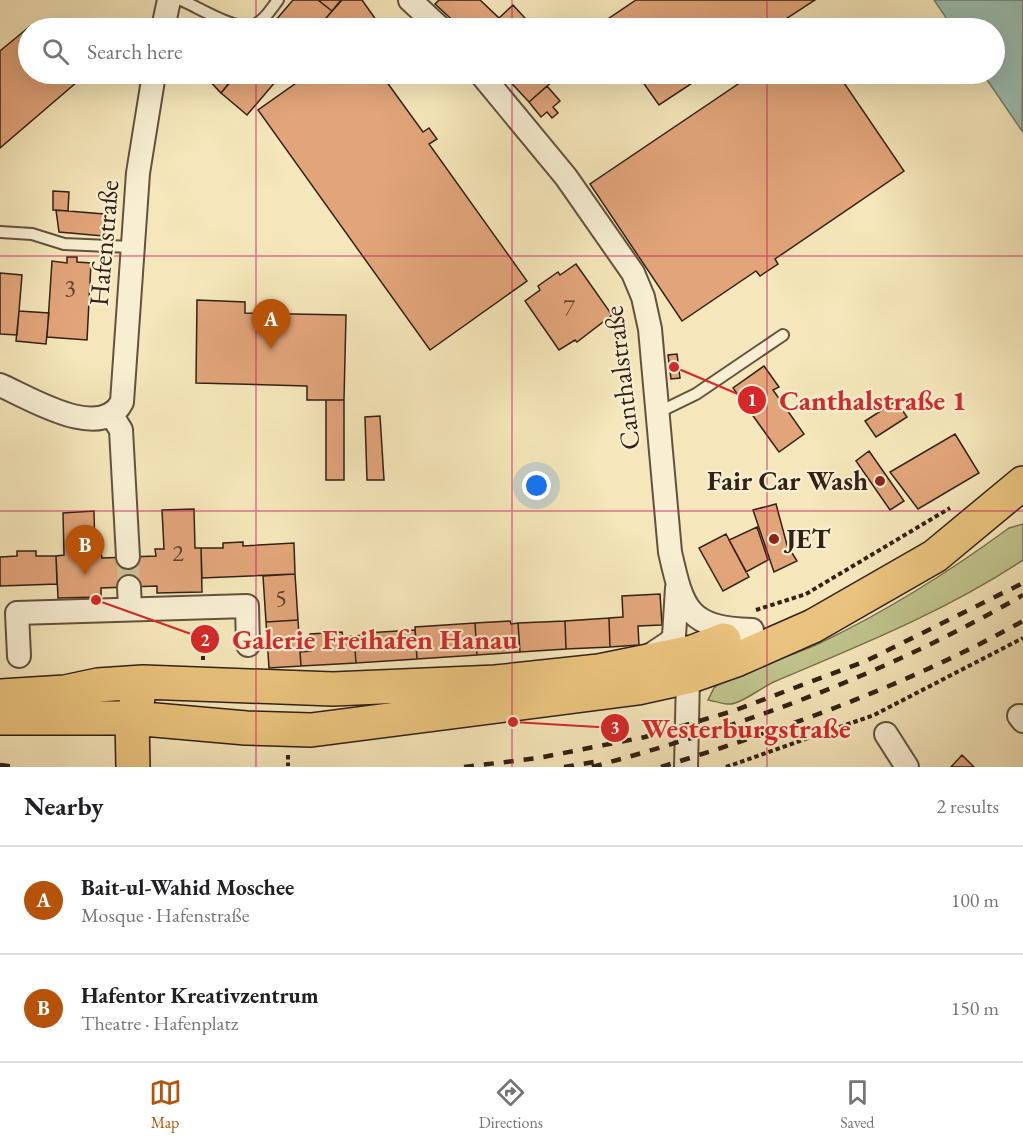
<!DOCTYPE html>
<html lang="en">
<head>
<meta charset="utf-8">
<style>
  :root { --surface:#fff; --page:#f2f2f2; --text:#202124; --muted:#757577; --line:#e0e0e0; --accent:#b45309 }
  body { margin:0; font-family:"EB Garamond",serif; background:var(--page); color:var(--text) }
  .you { position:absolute; left:537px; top:486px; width:21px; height:21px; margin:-15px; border:4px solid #fff; border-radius:50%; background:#1a73e8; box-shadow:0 0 0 9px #1a73e833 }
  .badge { display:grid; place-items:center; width:39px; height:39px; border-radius:50%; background:var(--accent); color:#fff; font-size:20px; font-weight:700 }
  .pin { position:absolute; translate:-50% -50px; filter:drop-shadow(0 2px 3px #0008) }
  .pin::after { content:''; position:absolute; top:32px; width:21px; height:18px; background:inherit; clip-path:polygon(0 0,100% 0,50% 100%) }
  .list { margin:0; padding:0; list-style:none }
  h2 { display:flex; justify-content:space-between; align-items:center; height:78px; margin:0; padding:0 24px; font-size:26px }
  h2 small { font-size:20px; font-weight:400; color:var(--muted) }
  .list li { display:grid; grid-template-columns:39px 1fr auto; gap:18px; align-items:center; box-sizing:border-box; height:108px; padding:0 24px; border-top:2px solid var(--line) }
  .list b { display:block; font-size:22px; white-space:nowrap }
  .list p { margin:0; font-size:20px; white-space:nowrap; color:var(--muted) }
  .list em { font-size:20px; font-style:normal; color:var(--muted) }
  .icon { flex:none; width:33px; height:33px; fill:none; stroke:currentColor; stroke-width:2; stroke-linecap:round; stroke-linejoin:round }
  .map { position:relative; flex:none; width:1023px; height:767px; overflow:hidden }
  .search { position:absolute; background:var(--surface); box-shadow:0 6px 24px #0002; left:18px; right:18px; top:18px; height:66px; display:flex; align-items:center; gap:15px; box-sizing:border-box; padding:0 21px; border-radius:33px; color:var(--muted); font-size:22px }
  .sheet { height:294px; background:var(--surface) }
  nav { display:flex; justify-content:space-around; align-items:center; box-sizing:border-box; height:84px; border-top:2px solid var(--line); background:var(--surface); font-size:16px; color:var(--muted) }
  nav a { display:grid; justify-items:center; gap:3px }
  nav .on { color:var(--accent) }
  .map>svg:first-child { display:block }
</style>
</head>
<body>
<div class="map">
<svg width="1023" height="767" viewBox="0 0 1023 767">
  <rect width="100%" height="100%" fill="#f5e7bb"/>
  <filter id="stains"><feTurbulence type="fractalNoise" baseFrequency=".00333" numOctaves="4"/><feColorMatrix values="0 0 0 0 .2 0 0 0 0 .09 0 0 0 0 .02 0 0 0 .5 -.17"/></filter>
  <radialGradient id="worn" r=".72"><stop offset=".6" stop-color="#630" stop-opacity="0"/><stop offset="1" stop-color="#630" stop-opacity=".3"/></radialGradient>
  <path fill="#c0c48d" stroke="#797250" stroke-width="1.5" d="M1023,524V560C946,611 861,645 776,681C763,686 743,703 731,704C725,705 715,701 708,700L714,688L720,683C751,666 789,658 822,642C889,610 949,572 1009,528Z"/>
  <path fill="#9cbfb2" stroke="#728073" stroke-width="1.5" d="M934,0H1023L1022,131L983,74H994V28H953Z"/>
  <path fill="#e2a57a" stroke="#322114" stroke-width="1.5" d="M293,0H318L332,11L318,28H269Z
    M318,0H341L332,11Z
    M362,0L379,24L372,28H333L326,18L342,0Z
    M439,0H480L499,18L486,28H461L435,4Z
    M636,0H815L772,28H606L602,23Z
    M513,5L534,28H508L499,18Z
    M499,18L508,28H486Z
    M29,27L28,74H69L77,82L0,148V51Z
    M203,74H230L234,77L221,93Z
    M237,74H282L247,115L221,93Z
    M309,74H381L423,132L429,128L437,139L429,144L527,281L430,350L258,110Z
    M503,74H547L553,81L529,102Z
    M637,74H706L659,105Z
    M753,74H838L904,171L775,259L778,264L760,276L756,271L682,321L590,184Z
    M547,86L560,101L553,107L558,113L552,118L547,112L541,117L529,102Z
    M53,191L69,192L68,211L53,210Z
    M56,210L104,214L103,236L59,232Z
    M67,257H77V262L91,263L87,340L47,337L52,261L67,263Z
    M576,264L612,315L577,342L575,340L559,350L525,301L540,290L538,286L558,272L560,275Z
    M0,273L22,275L17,335L0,334Z
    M197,300L245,302V313L346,315L344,400H307V386L196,383Z
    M19,311L49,313L46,344L16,341Z
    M677,354L680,378L671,379L668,355Z
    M764,366L779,387L773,390L804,434L779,452L733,388Z
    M326,400H344V480H326Z
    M896,401L907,417L876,437L865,421Z
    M380,416L384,480H367L365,417Z
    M955,434L979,473L918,509L890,472Z
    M869,451L904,501L890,510L856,461Z
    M776,504L787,545L797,561L774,572L753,510Z
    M194,509L195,548H201L202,592L157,593V586L129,587L128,557L156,556L155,549H164L162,510Z
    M94,511L95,552H101L102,558L128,557L129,587L101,588V597L58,598L56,556L64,555L63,513Z
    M757,527L768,560L746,572L729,540Z
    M726,534L749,577L723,591L699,548Z
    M243,542V546L294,543L295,574L202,578L201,548H223V543Z
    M17,551H36V556H56L57,584L0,586V557L17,556Z
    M295,574L298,620L266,622L263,576Z
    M660,594L662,625L638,626L639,645L610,647L609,618L623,617L622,596Z
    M609,618L610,647L566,649L565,621Z
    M298,620L301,666L269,668L266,622Z
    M510,621L511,624L518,623L520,652L477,655L475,623Z
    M565,621L566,649L520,652L518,623Z
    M475,623L477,655L417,659L415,627Z
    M415,630L417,659L356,663L354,636L365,635V633Z
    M342,632L343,637L354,636L356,663L301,666L300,652L311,651L310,634Z
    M962,755L974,767H951Z"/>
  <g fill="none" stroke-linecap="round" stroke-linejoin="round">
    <path stroke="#cebf9a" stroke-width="22" stroke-dasharray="22 11" stroke-linecap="butt" d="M128,557L129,587"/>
    <defs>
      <path id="service" d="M181,0C198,7 234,30 251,26C263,23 271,9 278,0
        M0,232L32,234L64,244L131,247
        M657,413L696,394L783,335"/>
      <path id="minor" d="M410,0L440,28
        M163,28L169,0
        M481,74L566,177L633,273L643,297L650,329L670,552C683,610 688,628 752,630
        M0,385C28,397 101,443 122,402L138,173L154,74
        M111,414L121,430L128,557
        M129,587L130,609
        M19,656L17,613L247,606L248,645
        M649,656L670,642L674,636L677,588
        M1019,716L1023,721
        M886,734L907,767
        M686,767L688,677"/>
      <path id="primary" d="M0,696L65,692L98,685L143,682L333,689L496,682L599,671L693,652L724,640
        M0,718H132L246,728L311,730L638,688L688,677L736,660L813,626L935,556L1023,483
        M133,767L132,718L138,698"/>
    </defs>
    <use href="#service" stroke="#63523e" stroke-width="14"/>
    <use href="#minor" stroke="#63523e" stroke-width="26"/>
    <use href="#primary" stroke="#322114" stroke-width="36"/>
    <path stroke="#322114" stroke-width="4" stroke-dasharray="4.5 3" stroke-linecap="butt" d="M756,610L806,594L950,508
      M203,626V660
      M288,755V766
      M726,767L874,715L1023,638"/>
    <use href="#service" stroke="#f8efd3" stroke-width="10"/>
    <use href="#minor" stroke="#f8efd3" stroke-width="22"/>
    <use href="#primary" stroke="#eac47e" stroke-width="33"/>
    <path stroke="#322114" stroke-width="4.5" stroke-dasharray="10 10" stroke-linecap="butt" d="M0,765L17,767
      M464,767L538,758L645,737L733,711L866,661L1023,583
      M564,767L600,761
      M592,767C743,726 887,674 1023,595
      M661,767C787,728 908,685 1023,621"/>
  </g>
  <path fill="none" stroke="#c2185b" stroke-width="1.5" stroke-opacity="0.55" d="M256,0V28M512,0V28M767,0V28M256,74V767M512,74V767M767,74V767M0,256H1023M0,511H1023"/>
  <g fill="#8f2418" stroke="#f8efd3" stroke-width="2">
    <circle cx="880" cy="481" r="6"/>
    <circle cx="774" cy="539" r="6"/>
  </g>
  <g text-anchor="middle" stroke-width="4.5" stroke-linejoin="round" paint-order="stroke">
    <g font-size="24" fill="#5e422e">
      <text x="70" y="296">3</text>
      <text x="569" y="316">7</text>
      <text x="178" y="561">2</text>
      <text x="281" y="606">5</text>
    </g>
    <g font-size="27" fill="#322114" stroke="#f8efd3">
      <text transform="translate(104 243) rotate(-85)" y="9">Hafenstraße</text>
      <text transform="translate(622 378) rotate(-97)" y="9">Canthalstraße</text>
    </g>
    <g font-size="27" font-weight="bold" fill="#322114" stroke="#f8efd3" text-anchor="end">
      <text x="868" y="490">Fair Car Wash</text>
      <text x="786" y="548" text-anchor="start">JET</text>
    </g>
  </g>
  <path fill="none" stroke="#d62828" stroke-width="2" d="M674 367L752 400M96 600L205 639M513 722L615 728"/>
  <g fill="#d62828" stroke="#f8efd3" stroke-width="2">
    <circle cx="674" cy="367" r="6"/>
    <circle cx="96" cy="600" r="6"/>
    <circle cx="513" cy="722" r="6"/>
    <circle cx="752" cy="400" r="15"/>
    <circle cx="205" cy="639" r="15"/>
    <circle cx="615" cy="728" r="15"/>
  </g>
  <g font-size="18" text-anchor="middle" font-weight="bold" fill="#fff">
    <text x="752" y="406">1</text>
    <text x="205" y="646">2</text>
    <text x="615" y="734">3</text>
  </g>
  <g font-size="28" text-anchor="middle" font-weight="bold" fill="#d62828" stroke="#f8efd3" stroke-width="4.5" stroke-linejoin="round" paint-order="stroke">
    <text x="873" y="410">Canthalstraße 1</text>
    <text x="375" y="649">Galerie Freihafen Hanau</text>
    <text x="746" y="738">Westerburgstraße</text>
  </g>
  <rect width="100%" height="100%" filter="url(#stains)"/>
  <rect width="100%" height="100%" fill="url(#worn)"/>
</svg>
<div class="you"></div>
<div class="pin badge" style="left:271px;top:349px">A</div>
<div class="pin badge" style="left:85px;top:575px">B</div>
<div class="search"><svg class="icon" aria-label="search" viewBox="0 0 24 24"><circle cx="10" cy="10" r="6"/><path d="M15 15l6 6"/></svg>Search here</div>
</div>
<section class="sheet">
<h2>Nearby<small>2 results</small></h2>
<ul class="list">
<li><span class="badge">A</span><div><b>Bait-ul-Wahid Moschee</b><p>Mosque · Hafenstraße</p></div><em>100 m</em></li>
<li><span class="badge">B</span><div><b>Hafentor Kreativzentrum</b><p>Theatre · Hafenplatz</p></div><em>150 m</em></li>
</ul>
</section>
<nav>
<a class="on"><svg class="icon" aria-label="map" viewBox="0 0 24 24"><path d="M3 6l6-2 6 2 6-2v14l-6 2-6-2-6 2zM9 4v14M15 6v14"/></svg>Map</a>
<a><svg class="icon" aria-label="directions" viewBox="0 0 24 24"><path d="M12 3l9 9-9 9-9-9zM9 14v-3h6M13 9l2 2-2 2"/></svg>Directions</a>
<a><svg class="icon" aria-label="saved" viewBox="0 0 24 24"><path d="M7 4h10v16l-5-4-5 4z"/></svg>Saved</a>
</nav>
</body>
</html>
